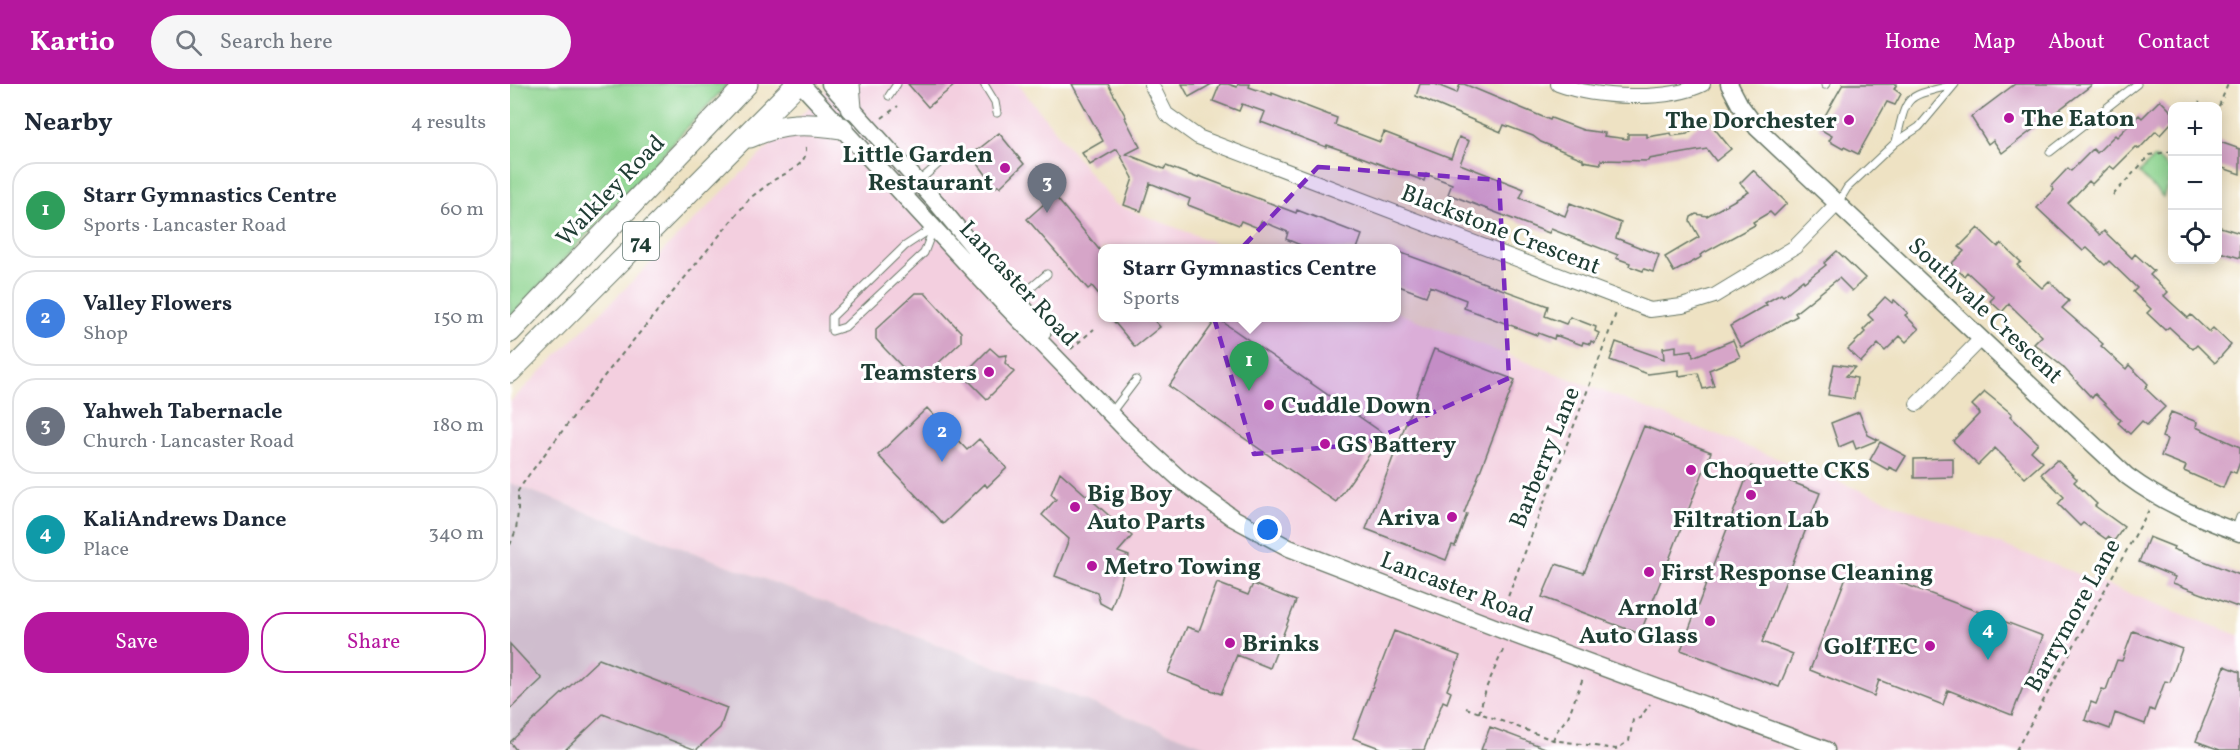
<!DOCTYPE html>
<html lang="en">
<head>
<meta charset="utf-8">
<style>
  :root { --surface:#fff; --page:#f6f6f7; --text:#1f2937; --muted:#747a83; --line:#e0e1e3; --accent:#b5179e }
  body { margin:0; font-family:Vollkorn,serif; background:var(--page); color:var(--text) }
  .controls { position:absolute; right:18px; top:18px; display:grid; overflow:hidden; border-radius:12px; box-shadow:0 3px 15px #0003 }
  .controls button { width:54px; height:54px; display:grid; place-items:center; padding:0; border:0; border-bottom:2px solid var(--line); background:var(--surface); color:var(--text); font:30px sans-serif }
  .you { position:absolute; left:758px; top:446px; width:21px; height:21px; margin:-15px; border:4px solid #fff; border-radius:50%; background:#1a73e8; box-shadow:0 0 0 9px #1a73e833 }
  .badge { display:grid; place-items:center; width:39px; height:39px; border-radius:50%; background:var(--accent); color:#fff; font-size:20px; font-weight:700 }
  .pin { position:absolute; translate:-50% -50px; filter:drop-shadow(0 2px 3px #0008) }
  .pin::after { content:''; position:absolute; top:32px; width:21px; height:18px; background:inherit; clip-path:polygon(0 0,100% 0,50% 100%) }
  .popup { position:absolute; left:588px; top:160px; width:303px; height:78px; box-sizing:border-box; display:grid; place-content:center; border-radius:12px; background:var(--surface); filter:drop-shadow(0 2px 4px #0005); font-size:20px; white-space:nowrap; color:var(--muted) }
  .popup b { font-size:22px; color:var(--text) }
  .popup::after { content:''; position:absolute; left:50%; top:100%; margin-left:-12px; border:12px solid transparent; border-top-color:var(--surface) }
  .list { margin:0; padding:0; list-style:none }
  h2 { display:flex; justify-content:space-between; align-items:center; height:78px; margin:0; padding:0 24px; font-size:26px }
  h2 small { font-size:20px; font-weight:400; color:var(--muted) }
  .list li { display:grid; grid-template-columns:39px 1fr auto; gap:18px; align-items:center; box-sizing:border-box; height:96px; margin:0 12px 12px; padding:0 12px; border:2px solid var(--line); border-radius:24px }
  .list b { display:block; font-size:22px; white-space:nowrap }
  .list p { margin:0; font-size:20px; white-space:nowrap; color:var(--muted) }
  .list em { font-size:20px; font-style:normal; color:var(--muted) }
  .actions { display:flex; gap:12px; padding:18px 24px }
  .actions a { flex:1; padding:14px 0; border:2px solid var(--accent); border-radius:24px; text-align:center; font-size:21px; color:var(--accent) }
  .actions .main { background:var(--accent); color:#fff }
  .icon { flex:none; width:33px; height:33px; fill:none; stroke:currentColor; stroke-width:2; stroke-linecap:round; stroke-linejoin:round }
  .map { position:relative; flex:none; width:1730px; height:666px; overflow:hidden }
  header { display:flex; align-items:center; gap:36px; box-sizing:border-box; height:84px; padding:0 30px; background:var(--accent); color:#fff }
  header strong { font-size:28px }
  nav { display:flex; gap:33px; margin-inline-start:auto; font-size:21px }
  .search { width:420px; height:54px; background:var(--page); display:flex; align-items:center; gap:15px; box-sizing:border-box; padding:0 21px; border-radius:33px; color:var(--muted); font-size:22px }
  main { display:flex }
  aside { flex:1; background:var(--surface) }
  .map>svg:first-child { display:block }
</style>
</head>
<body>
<header>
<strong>Kartio</strong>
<div class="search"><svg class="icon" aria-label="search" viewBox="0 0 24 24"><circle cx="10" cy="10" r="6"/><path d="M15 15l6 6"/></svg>Search here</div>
<nav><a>Home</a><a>Map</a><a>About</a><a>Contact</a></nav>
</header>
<main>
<aside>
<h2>Nearby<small>4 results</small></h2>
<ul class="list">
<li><span class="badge" style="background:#2e9e5b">1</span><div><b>Starr Gymnastics Centre</b><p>Sports · Lancaster Road</p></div><em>60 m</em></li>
<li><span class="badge" style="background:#3f7fe0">2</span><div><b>Valley Flowers</b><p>Shop</p></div><em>150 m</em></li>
<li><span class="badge" style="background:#6b7280">3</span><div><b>Yahweh Tabernacle</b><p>Church · Lancaster Road</p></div><em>180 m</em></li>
<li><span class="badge" style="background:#0f9aa8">4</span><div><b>KaliAndrews Dance</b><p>Place</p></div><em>340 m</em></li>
</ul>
<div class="actions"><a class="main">Save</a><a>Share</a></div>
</aside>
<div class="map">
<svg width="1730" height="666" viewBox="0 0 1730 666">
  <rect width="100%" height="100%" fill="#fff"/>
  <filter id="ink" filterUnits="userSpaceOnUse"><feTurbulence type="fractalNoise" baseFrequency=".0167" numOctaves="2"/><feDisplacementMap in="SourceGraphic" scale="12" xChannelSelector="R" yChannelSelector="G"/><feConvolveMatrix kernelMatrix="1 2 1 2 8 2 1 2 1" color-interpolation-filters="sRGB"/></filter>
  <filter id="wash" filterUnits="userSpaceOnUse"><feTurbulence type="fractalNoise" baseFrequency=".008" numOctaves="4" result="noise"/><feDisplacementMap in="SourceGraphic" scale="24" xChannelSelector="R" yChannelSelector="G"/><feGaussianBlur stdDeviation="1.35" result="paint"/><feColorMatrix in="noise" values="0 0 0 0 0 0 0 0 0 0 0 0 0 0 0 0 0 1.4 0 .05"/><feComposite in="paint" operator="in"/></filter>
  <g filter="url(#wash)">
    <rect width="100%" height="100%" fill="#eee2c3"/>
    <path fill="#f3cfdf" d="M322,0H508L604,120L719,164H592V234H886V228L1730,552V666H706L0,399V318Z"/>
    <path fill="#cfbdce" d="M0,399L706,666H0Z"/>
    <path fill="#8dd48f" stroke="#568862" stroke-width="1.5" d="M0,0H218L0,233Z
      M1647,74L1662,88L1653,113L1629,89L1643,75Z"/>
    <g id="blocks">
      <path fill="#d6a5c8" d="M398,0H446L418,23Z
        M562,0H598L616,33L615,34L630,63L616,70L654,85L656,82L688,94L689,92L786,129L787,126L852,151L847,165H800L776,155L778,148L751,137L748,144L731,137L729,141L678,121L680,115L640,99L631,127L614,121L623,94L607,65L580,81L572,69L593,57Z
        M672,0H702L679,13Z
        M710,0H718L727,3L728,0H740L739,3L762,11V9L827,34L825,41L870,58L874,48L941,74L949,53L959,57L950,80L1014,105L1010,114L1055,132L1060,119L1111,139L1106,154L1149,171L1143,188L1134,185L1133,187L1119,182L1120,179L1106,174L1108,171L1041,145L1039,149L938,110L942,100L916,90L914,97L854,74L817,61L816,63L751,38L755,28L732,20L729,27L703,17Z
        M910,0H925L947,9L950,0H954L1040,36L1041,34L1073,46L1095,49L1094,52L1118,55V50H1137V53L1161,49L1162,52L1177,50L1196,34L1221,65L1206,77L1197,65L1139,75L1138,77L1091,76V80L1073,77V75L1031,58L1023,52L994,41L991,48L906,12Z
        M1333,0H1387L1384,5L1391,10L1385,21L1377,18L1348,70L1334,63L1333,65L1319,57L1322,52L1308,44Z
        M1505,0H1583L1492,69L1483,56L1478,60L1461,33Z
        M1650,16L1662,28V38L1650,51L1646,47L1629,65L1626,63L1604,85L1600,82L1582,100L1579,97L1558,119L1590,151L1594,147L1622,174L1625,170L1635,179L1644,187L1640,191L1658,208L1654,212L1678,234L1681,231L1699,248L1703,244L1721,261L1705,279L1687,261L1683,265L1659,243L1655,246L1637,229L1641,225L1623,208L1627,204L1599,177L1595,181L1577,164L1573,167L1527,124L1544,106L1541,102L1558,84L1561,87L1583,65L1587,69L1605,51L1607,53L1629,31L1632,34Z
        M489,49L514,80L490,103L488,101L486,103L483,100L463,73L466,70L465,68Z
        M1707,57L1730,65V90L1707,82Z
        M1243,86L1277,119L1264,132L1260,128L1243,138L1245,141L1190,171L1191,173L1188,175L1164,188L1155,173L1189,153L1180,137L1181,133L1186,130L1197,132L1239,108L1230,99Z
        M544,111L592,169V214L582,202L578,205L517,135Z
        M1707,142L1730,149V174L1707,167Z
        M1468,144L1488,163L1491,159L1511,178L1507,181L1532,204L1539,197L1559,217L1552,224L1593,260L1591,262L1616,285L1619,281L1638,300L1635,304L1655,323L1637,341L1632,337L1620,350L1608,339L1611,336L1585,310L1582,314L1552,282L1524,260L1532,252L1499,220L1492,228L1480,217L1484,213L1471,201L1457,188L1454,192L1441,180L1454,167L1449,163Z
        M886,167L1038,222L1035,232L1056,240L1060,233L1086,243L1085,247L1089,249L1085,259L1081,257L1080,260L1073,258L1072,261L1045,251L1044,255L1028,249L1027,251L954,224L956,216L920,202L916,212L886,201Z
        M1327,167L1355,194L1342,207L1329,194L1285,229L1287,232L1231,263L1220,242L1257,221L1255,219L1271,210L1273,212L1293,196L1294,198L1316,181L1314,179Z
        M405,209H415L451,248V258L422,285L412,294H403L375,265L366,255V245Z
        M1375,213L1382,219L1384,216L1398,229L1395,231L1409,245L1396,258L1390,252L1375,267L1368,260L1351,278L1338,265L1355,248L1353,246L1363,236L1358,231Z
        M601,234H642L650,243L625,263Z
        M707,234L874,350L826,418L659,302Z
        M1223,256L1230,273L1199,286L1204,302L1193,305L1188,289L1169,292V286L1138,290L1100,276L1106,258L1154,275L1153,264L1166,262V268L1182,266L1183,273Z
        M480,264L489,272L497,271L495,279L504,288L477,315L453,291Z
        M924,265L1005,296L954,429L957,430L945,462L942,461L936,476L856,445Z
        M1324,280L1345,283L1336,292L1347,294L1344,315L1318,311Z
        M1475,308L1502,330L1500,332L1528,359L1521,367L1533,378L1515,394L1485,364L1468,381L1443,357L1470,329L1462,321Z
        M417,324L457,366L469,355L497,384L477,403L475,400L433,440L368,371Z
        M1349,328L1358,351L1368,356L1346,365L1343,357L1329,363L1321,339Z
        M1661,328L1687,338L1686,343L1730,363V378L1726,389L1720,387L1713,404L1674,387L1676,382L1651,372L1657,355L1652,353Z
        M1134,342L1201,368L1130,550L1032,513L1046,480L1074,489Z
        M1370,358L1396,372L1387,387L1379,383L1378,386L1360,376Z
        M1443,374V393L1404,394V375Z
        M1547,376L1567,395L1564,398L1587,420L1585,422L1614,443L1604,457L1598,453L1596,455L1573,439L1570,442L1548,420L1554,413L1531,390Z
        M1241,382L1310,409L1252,558L1283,570L1269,603L1171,566Z
        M550,388L622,452L608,468L619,472L601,525L590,519L587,508L545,492L559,455L532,431L546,415L541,410Z
        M1639,453L1664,463L1663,465L1730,491V524L1663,499L1665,493L1629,478Z
        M1341,480L1533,552L1502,631L1438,606L1433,621L1369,596L1364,612L1300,586Z
        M707,499L738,511L743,500L786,517L760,584L727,571L711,610L658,589L677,543L689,547Z
        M884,547L950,572L937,606L941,608L937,619L933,617L914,666H875L843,654Z
        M1623,547L1672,565L1660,598L1655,597L1644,627L1640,625L1635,640L1605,629L1600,645L1575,636L1581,618L1586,620L1592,605L1596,606L1607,576L1612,577Z
        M0,560L32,595L0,625Z
        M89,575L217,624L210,644L186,666L93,630L55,666H6L0,658Z
        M1715,582L1730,588V666H1710L1686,657Z
        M980,643L1038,665V666H971Z"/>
    </g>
  </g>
  <g filter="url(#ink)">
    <use href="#blocks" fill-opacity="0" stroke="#677766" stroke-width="1.5"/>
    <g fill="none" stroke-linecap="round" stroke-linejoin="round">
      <defs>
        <path id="service" d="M474,0L485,18L487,29
          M1315,1L1316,0
          M379,12L387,0
          M1386,58C1397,9 1395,13 1443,1
          M1540,68L1627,0
          M408,98L434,75
          M1328,119L1337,104L1386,58L1409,43L1445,0
          M424,143L414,169L335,243L322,247V233L395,162Z
          M508,215L537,190
          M601,329L626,296
          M1725,447L1730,433"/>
        <path id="minor" d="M641,0L656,30L688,53L1140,226L1172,222L1204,212L1285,163L1327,120
          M1048,0C1085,14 1157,18 1193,0
          M1407,320L1471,255"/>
        <path id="tertiary" d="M291,0L493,219L618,348L672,397L723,434L779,464L1005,551L1316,666
          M320,0L426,118L533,247
          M1219,0L1230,21L1247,44L1617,392C1652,418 1689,434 1730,449"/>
        <path id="primary" d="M339,0L341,24
          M240,53C274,38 296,39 332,44
          M0,248L237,0
          M0,288L287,0"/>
      </defs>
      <use href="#service" stroke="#677766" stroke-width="9"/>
      <use href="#minor" stroke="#677766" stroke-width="16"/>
      <use href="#tertiary" stroke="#677766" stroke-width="19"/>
      <use href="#primary" stroke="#677766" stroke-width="23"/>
      <path stroke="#677766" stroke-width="2" stroke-dasharray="4.5 4.5" stroke-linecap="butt" d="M1688,22L1690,16
        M1709,22L1718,0
        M372,34L388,22
        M1603,111L1640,71L1662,67
        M561,265L584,245
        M0,461L6,446L8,428V407L18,392L95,291L240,114C248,108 256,102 264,96C279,87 301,80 295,59
        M992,529C1029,429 1070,330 1106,229
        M956,624L1043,656L1106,665L1119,657L1123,636L1130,634L1140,620
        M969,629L977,602L994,564
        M1043,656L1046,648L1058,633L1073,594
        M1506,666L1639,426"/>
      <use href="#service" stroke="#fff" stroke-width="7"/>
      <use href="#minor" stroke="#fff" stroke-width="14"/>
      <use href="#tertiary" stroke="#fff" stroke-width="16"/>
      <use href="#primary" stroke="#fff" stroke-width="21"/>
    </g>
  </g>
  <path fill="#7b2cbf" fill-opacity="0.2" stroke="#7b2cbf" stroke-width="4.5" stroke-dasharray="12 8" stroke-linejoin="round" d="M808,83L989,96L999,294L854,360L744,370L695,203Z"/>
  <g fill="#b5179e" stroke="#fff" stroke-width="2">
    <circle cx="1499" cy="34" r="6"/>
    <circle cx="1339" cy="36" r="6"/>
    <circle cx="495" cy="84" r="6"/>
    <circle cx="479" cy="288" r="6"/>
    <circle cx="759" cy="321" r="6"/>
    <circle cx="815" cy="360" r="6"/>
    <circle cx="1181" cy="386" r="6"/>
    <circle cx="1241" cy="411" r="6"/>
    <circle cx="565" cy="423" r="6"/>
    <circle cx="942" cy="433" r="6"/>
    <circle cx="582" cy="482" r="6"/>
    <circle cx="1139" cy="488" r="6"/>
    <circle cx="1200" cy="537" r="6"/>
    <circle cx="720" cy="559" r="6"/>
    <circle cx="1420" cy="562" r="6"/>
  </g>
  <g text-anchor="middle" stroke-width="6" stroke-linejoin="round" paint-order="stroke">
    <rect fill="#fff" stroke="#627771" stroke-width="1.5" x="113" y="138" width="36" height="38" rx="4.5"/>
    <g font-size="22" font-weight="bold" fill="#1f3d34">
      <text x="131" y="165">74</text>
    </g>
    <g font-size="24" font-weight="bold" fill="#1f3d34" stroke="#fff" text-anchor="start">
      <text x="1511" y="42">The Eaton</text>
      <text x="1327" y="44" text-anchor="end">The Dorchester</text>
      <text x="483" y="78" text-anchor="end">Little Garden<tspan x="483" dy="28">Restaurant</tspan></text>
      <text x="467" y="296" text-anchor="end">Teamsters</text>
      <text x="771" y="329">Cuddle Down</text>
      <text x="827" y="368">GS Battery</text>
      <text x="1193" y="394">Choquette CKS</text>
      <text x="577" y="417">Big Boy<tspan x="577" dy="28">Auto Parts</tspan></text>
      <text x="930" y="441" text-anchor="end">Ariva</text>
      <text x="1241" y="443" text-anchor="middle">Filtration Lab</text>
      <text x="594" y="490">Metro Towing</text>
      <text x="1151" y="496">First Response Cleaning</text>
      <text x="1188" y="531" text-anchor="end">Arnold<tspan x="1188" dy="28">Auto Glass</tspan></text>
      <text x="732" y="567">Brinks</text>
      <text x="1408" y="570" text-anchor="end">GolfTEC</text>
    </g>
    <g font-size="24" fill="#1f3d34" stroke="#fff">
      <text transform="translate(100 106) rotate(-46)" y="8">Walkley Road</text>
      <text transform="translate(991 145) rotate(21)" y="8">Blackstone Crescent</text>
      <text transform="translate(509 199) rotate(47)" y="8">Lancaster Road</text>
      <text transform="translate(1476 226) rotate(43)" y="8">Southvale Crescent</text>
      <text transform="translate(1034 373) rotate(-68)" y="8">Barberry Lane</text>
      <text transform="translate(947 503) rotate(21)" y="8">Lancaster Road</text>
      <text transform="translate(1562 531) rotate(-61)" y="8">Barrymore Lane</text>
    </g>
  </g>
</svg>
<div class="controls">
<button>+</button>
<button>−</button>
<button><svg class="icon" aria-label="locate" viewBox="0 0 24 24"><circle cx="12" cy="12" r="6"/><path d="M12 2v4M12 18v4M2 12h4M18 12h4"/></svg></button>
</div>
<div class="you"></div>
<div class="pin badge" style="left:739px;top:307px;background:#2e9e5b">1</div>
<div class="popup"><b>Starr Gymnastics Centre</b>Sports</div>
<div class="pin badge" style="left:432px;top:378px;background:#3f7fe0">2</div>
<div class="pin badge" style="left:537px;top:129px;background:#6b7280">3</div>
<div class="pin badge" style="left:1478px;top:576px;background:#0f9aa8">4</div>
</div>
</main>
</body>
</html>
